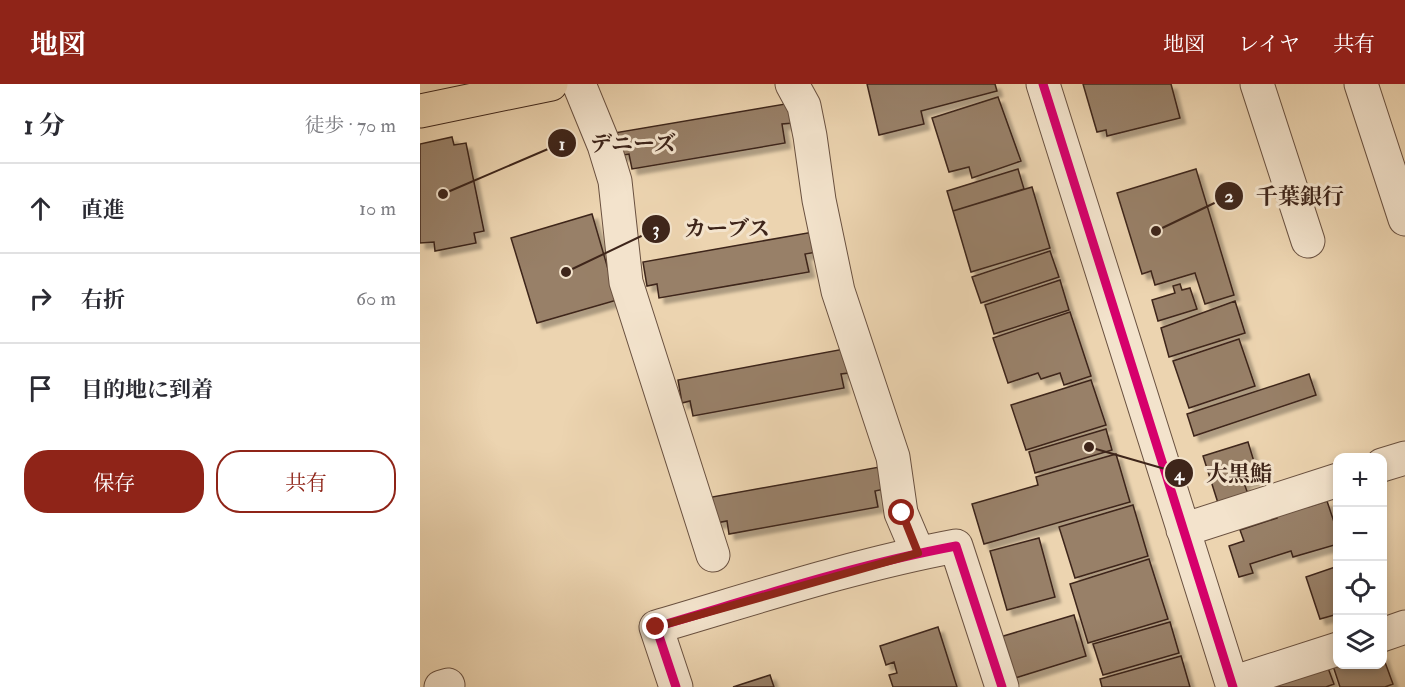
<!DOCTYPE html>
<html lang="ja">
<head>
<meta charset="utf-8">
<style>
  :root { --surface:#fff; --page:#f2f2f3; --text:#2b2b33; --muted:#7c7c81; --line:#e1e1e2; --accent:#8f2418 }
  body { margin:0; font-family:"IM FELL Double Pica","Noto Serif JP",serif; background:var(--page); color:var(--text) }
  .controls { position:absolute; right:18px; bottom:18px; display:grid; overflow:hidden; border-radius:12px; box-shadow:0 3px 9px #0003 }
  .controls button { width:54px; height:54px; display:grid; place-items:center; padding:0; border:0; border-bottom:2px solid var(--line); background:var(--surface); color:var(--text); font:30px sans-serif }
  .stop { position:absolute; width:18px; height:18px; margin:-14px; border:4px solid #8f2418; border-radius:50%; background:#fff }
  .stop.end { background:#8f2418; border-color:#fff; box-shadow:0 2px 6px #0008 }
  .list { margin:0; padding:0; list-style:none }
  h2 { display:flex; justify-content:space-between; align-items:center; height:78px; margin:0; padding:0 24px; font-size:26px }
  h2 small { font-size:20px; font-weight:400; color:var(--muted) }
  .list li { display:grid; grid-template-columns:39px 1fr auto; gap:18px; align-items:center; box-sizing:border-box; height:90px; padding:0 24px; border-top:2px solid var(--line) }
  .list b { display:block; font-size:22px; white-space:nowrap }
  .list em { font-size:20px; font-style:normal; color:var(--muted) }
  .actions { display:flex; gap:12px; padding:18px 24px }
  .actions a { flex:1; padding:14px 0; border:2px solid var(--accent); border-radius:24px; text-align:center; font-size:21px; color:var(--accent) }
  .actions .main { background:var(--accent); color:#fff }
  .icon { flex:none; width:33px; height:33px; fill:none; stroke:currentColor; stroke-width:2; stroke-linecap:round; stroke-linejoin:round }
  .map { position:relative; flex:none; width:985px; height:603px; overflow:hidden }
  header { display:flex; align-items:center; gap:36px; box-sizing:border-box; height:84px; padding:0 30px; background:var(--accent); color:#fff }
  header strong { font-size:28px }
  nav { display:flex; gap:33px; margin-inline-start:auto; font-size:21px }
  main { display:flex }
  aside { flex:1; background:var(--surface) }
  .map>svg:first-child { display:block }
</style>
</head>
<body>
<header>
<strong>地図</strong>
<nav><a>地図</a><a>レイヤ</a><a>共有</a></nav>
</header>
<main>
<aside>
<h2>1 分<small>徒歩 · 70 m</small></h2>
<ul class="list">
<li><svg class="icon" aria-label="ahead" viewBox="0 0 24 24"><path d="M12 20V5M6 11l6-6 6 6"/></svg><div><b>直進</b></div><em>10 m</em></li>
<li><svg class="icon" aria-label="right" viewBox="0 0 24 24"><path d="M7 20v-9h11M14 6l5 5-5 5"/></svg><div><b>右折</b></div><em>60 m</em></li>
<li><svg class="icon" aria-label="arrive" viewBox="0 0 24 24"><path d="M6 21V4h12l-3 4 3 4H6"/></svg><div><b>目的地に到着</b></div></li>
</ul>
<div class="actions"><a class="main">保存</a><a>共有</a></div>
</aside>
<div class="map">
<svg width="985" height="603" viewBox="0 0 985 603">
  <defs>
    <filter id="shadow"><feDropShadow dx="5.5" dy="5.5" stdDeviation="1.5" flood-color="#0004"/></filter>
  </defs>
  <rect width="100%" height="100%" fill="#ecd4b0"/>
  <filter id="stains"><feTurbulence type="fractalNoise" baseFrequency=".00333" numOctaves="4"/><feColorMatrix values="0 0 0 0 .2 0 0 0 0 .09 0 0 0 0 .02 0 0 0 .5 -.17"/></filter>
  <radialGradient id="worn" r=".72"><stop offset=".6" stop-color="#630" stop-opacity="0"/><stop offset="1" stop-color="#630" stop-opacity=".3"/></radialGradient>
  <path fill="#988068" stroke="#3e251a" stroke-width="1.5" filter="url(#shadow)" d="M447,0H575L577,7L501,27L504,40L459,51Z
    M663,0H751L760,34L687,52L686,46L677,48Z
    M578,13L601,77L552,94L549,83L529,88L512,34Z
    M371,19L374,39L362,40L365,59L212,85L209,70L198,72L194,49Z
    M32,53L34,61L46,59L64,147L54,149L56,159L15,167L14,158L0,159V60Z
    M598,85L604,105L533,127L527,107Z
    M776,85L814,211L785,220L775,189L735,201L731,187L722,190L697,109Z
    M612,103L630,164L551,188L533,127Z
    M172,130L197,216L117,239L91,154Z
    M393,148L397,168L385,170L389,188L239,214L237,200L227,202L223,178Z
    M630,167L639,193L561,219L552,193Z
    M640,196L649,226L574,250L565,221Z
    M760,200L762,206L770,204L777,225L738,237L732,216L755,209L753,202Z
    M815,217L825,249L749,273L741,244Z
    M650,228L671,292L644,301L640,289L621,295L618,289L588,299L573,254Z
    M819,255L835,302L769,324L753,277Z
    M424,265L429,289L421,290L424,304L273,332L270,317L262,319L258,296Z
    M889,290L896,311L774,352L767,330Z
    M671,296L686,341L606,366L591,321Z
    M686,345L692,366L615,389L609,368Z
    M828,358L839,394L824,399L828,410L798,419L783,372Z
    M696,370L710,418L564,460L552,420L618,401L616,393Z
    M465,382L469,404L455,407L458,423L309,450L307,437L296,439L292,413Z
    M907,417L918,450V460L873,473L871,467L830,480L833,489L819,493L809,462L824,457L820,446L857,434L853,422L888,423Z
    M713,421L728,472L655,494L639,443Z
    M619,454L635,513L587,526L570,467Z
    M729,475L748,535L668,559L650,500Z
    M918,482V530L900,535L886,493Z
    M654,531L666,572L592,595L580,553Z
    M750,538L759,569L683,591L673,560Z
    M518,543L537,603H473L469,591L477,589L474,578L466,581L460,562Z
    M962,570L973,600L965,603H920L911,576L918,580H962Z
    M761,572L770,603H682L680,595Z
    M905,576L914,600L906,603H855L852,596Z
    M350,591L354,603H313Z"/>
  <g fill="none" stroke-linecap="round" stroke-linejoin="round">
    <defs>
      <path id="minor" d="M159,0L184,61L195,97L206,198L293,471
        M372,0L384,22L390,52L399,116L418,207L473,373L481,429L498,469
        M623,0L813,603
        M837,0L888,157
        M941,0L985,135
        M962,381L985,374
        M763,446L918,396
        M962,551L985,543
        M812,599L918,565
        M21,603L28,601
        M256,603L236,543C335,514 434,481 536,462L582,603"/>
      <path id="major" d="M0,27L131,0"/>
    </defs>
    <use href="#minor" stroke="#6a5140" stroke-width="35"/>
    <use href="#major" stroke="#3e251a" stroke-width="35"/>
    <use href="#minor" stroke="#f3e3cc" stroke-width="33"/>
    <use href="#major" stroke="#ecd4b0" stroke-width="33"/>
    <defs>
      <path id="cycleway" d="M623,0L813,603
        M256,603L236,543C335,514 434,481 536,462L582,603"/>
    </defs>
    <use href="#cycleway" stroke="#f3e3cc" stroke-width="13"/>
    <use href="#cycleway" stroke="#d6006c" stroke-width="9"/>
  </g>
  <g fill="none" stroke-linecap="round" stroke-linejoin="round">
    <path stroke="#8f2418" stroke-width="8" d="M236,543L498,469L482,429"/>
  </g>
  <path fill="none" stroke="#3e251a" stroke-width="2" d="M23 110L142 59M736 147L809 112M146 188L236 145M669 363L759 389"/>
  <g fill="#3e251a" stroke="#f3e3cc" stroke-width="2">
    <circle cx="23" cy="110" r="6"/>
    <circle cx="736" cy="147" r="6"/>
    <circle cx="146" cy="188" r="6"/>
    <circle cx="669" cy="363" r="6"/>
    <circle cx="142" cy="59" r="15"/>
    <circle cx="809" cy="112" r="15"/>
    <circle cx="236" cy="145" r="15"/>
    <circle cx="759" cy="389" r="15"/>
  </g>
  <g font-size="18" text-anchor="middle" font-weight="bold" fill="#fff">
    <text x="142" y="66">1</text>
    <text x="809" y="118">2</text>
    <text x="236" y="151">3</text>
    <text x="759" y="396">4</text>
  </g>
  <g font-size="22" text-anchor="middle" font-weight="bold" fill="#3e251a" stroke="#f3e3cc" stroke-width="6" stroke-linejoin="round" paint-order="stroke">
    <text x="213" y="67">デニーズ</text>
    <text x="880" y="120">千葉銀行</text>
    <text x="307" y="152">カーブス</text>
    <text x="819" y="397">大黒鮨</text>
  </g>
  <rect width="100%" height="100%" filter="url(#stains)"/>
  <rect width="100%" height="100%" fill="url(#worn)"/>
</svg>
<div class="controls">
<button>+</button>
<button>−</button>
<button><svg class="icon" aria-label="locate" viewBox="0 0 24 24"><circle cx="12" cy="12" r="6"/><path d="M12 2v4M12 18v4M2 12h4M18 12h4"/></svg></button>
<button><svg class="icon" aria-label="layers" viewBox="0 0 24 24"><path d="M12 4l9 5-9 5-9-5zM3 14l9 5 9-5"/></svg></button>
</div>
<div class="stop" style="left:482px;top:429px"></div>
<div class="stop end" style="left:236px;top:543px"></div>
</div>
</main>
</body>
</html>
